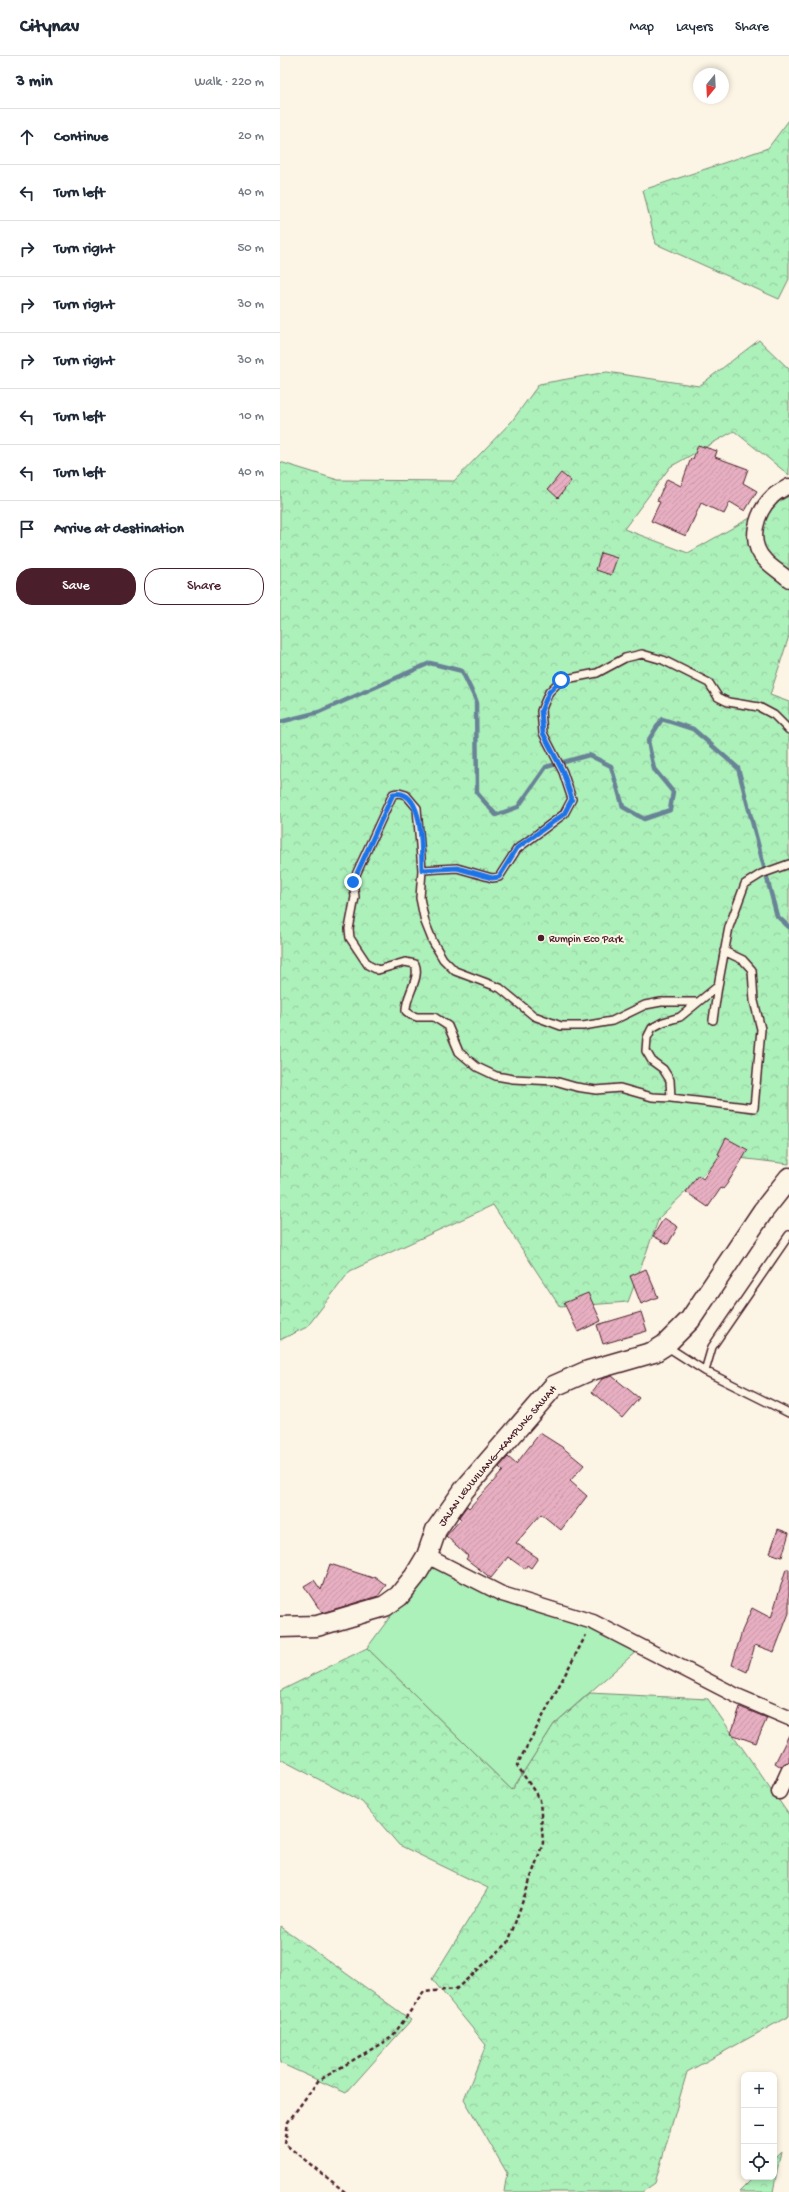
<!DOCTYPE html>
<html lang="en">
<head>
<meta charset="utf-8">
<style>
  :root { --surface:#fff; --page:#f6f6f7; --text:#1f2937; --muted:#747a83; --line:#e0e1e3; --accent:#4a1f2b }
  body { margin:0; font-family:"Gochi Hand",sans-serif; background:var(--page); color:var(--text) }
  .controls { position:absolute; right:12px; bottom:12px; display:grid; overflow:hidden; border-radius:8px; box-shadow:0 2px 6px #0003 }
  .controls button { width:36px; height:36px; display:grid; place-items:center; padding:0; border:0; border-bottom:1px solid var(--line); background:var(--surface); color:var(--text); font:20px sans-serif }
  .compass { position:absolute; left:413px; top:12px; width:36px; height:36px; border-radius:50%; background:var(--surface); box-shadow:0 2px 6px #0003; rotate:198deg }
  .stop { position:absolute; width:12px; height:12px; margin:-9px; border:3px solid #1a73e8; border-radius:50%; background:#fff }
  .stop.end { background:#1a73e8; border-color:#fff; box-shadow:0 1px 4px #0008 }
  .list { margin:0; padding:0; list-style:none }
  h2 { display:flex; justify-content:space-between; align-items:center; height:52px; margin:0; padding:0 16px; font-size:17px }
  h2 small { font-size:13px; font-weight:400; color:var(--muted) }
  .list li { display:grid; grid-template-columns:26px 1fr auto; gap:12px; align-items:center; box-sizing:border-box; height:56px; padding:0 16px; border-top:1px solid var(--line) }
  .list b { display:block; font-size:15px; white-space:nowrap }
  .list em { font-size:13px; font-style:normal; color:var(--muted) }
  .actions { display:flex; gap:8px; padding:12px 16px }
  .actions a { flex:1; padding:9px 0; border:1px solid var(--accent); border-radius:16px; text-align:center; font-size:14px; color:var(--accent) }
  .actions .main { background:var(--accent); color:#fff }
  .icon { flex:none; width:22px; height:22px; fill:none; stroke:currentColor; stroke-width:2; stroke-linecap:round; stroke-linejoin:round }
  .map { position:relative; flex:none; width:509px; height:2136px; overflow:hidden }
  header { display:flex; align-items:center; gap:24px; box-sizing:border-box; height:56px; padding:0 20px; background:var(--surface); border-bottom:1px solid var(--line) }
  header strong { font-size:19px }
  nav { display:flex; gap:22px; margin-inline-start:auto; font-size:14px }
  main { display:flex }
  aside { flex:1; background:var(--surface) }
  .map>svg:first-child { display:block }
</style>
</head>
<body>
<header>
<strong>Citynav</strong>
<nav><a>Map</a><a>Layers</a><a>Share</a></nav>
</header>
<main>
<aside>
<h2>3 min<small>Walk · 220 m</small></h2>
<ul class="list">
<li><svg class="icon" aria-label="ahead" viewBox="0 0 24 24"><path d="M12 20V5M6 11l6-6 6 6"/></svg><div><b>Continue</b></div><em>20 m</em></li>
<li><svg class="icon" aria-label="left" viewBox="0 0 24 24"><path d="M17 20v-9H6M10 6l-5 5 5 5"/></svg><div><b>Turn left</b></div><em>40 m</em></li>
<li><svg class="icon" aria-label="right" viewBox="0 0 24 24"><path d="M7 20v-9h11M14 6l5 5-5 5"/></svg><div><b>Turn right</b></div><em>50 m</em></li>
<li><svg class="icon" aria-label="right" viewBox="0 0 24 24"><path d="M7 20v-9h11M14 6l5 5-5 5"/></svg><div><b>Turn right</b></div><em>30 m</em></li>
<li><svg class="icon" aria-label="right" viewBox="0 0 24 24"><path d="M7 20v-9h11M14 6l5 5-5 5"/></svg><div><b>Turn right</b></div><em>30 m</em></li>
<li><svg class="icon" aria-label="left" viewBox="0 0 24 24"><path d="M17 20v-9H6M10 6l-5 5 5 5"/></svg><div><b>Turn left</b></div><em>10 m</em></li>
<li><svg class="icon" aria-label="left" viewBox="0 0 24 24"><path d="M17 20v-9H6M10 6l-5 5 5 5"/></svg><div><b>Turn left</b></div><em>40 m</em></li>
<li><svg class="icon" aria-label="arrive" viewBox="0 0 24 24"><path d="M6 21V4h12l-3 4 3 4H6"/></svg><div><b>Arrive at destination</b></div></li>
</ul>
<div class="actions"><a class="main">Save</a><a>Share</a></div>
</aside>
<div class="map">
<svg width="509" height="2136" viewBox="0 0 509 2136">
  <defs>
    <pattern id="forest-crowns" width="20" height="18" patternUnits="userSpaceOnUse"><rect width="20" height="18" fill="#acf0ba"/><path d="M2 6a3 3 0 1 1 6 0M12 15a3 3 0 1 1 6 0" fill="none" stroke="#96cda0"/></pattern>
    <pattern id="building-hatch" width="6" height="6" patternUnits="userSpaceOnUse"><rect width="6" height="6" fill="#e7afc1"/><path d="M-1 1l2-2M0 6l6-6M5 7l2-2" fill="none" stroke="#c896a6"/></pattern>
  </defs>
  <rect width="100%" height="100%" fill="#fcf5e5"/>
  <filter id="ink" filterUnits="userSpaceOnUse"><feTurbulence type="fractalNoise" baseFrequency=".025" numOctaves="2"/><feDisplacementMap in="SourceGraphic" scale="8" xChannelSelector="R" yChannelSelector="G"/><feConvolveMatrix kernelMatrix="1 2 1 2 8 2 1 2 1" color-interpolation-filters="sRGB"/></filter>
  <g filter="url(#ink)">
    <path fill="url(#forest-crowns)" stroke="#7b8872" d="M509,64V223L499,243L376,188L363,134L488,92Z
      M479,284L509,313V419L454,375L390,411L344,473L408,497L509,440V580L490,639L509,646V1108L442,1100L379,1162L348,1246L280,1251L213,1149L70,1215L27,1271L0,1284V406L58,424L174,425L232,365L259,328L327,316L419,330Z
      M87,1592L232,1734L274,1668L310,1637L428,1643L509,1759V1960L407,2016L375,2127L362,2136H224L227,2117L184,2043L206,1989L152,1923L208,1832L119,1789L82,1746L0,1703V1635Z
      M0,1870L131,1964L66,2037L0,2007Z
      M501,2095L493,2136H459L474,2121H494V2102Z"/>
    <path fill="#acf0ba" stroke="#7b8872" d="M155,1500L359,1593L274,1668L232,1734L87,1592Z"/>
    <g fill="none" stroke-linecap="round" stroke-linejoin="round">
      <path stroke="#698396" stroke-width="4.5" d="M0,666L39,656L150,607L182,615L196,644L197,737L216,759L238,751L266,711L309,699L331,710L343,751L364,763L390,754L393,736L374,713L368,685L382,663L413,673L458,712L497,860L509,871"/>
    </g>
    <path fill="url(#building-hatch)" stroke="#4a1f2b" d="M418,389L437,395L435,401L468,413L463,427L477,435L465,455L450,446L444,458L421,447L406,480L371,465L380,446L377,445L387,423L401,430L411,402L413,403Z
      M281,417L291,425L278,442L268,433Z
      M321,497L337,502L331,519L316,514Z
      M446,1082L468,1094L447,1128L443,1133L441,1132L428,1151L406,1136L418,1119L423,1123L440,1099L438,1098Z
      M384,1162L398,1171L388,1188L373,1180Z
      M366,1213L378,1241L361,1248L350,1220Z
      M308,1237L321,1265L298,1276L284,1247Z
      M361,1256L367,1275L323,1288L317,1269Z
      M332,1320L359,1342L342,1362L312,1336L322,1323Z
      M260,1377L282,1391L304,1409L290,1425L307,1440L281,1474L261,1458L236,1487L258,1502L251,1512L247,1509L245,1513L228,1501L211,1522L186,1503L188,1500L166,1480L181,1463L179,1461L187,1450L189,1452L223,1415L219,1411L228,1401L236,1408Z
      M498,1473L509,1477L502,1501L490,1497Z
      M50,1508L93,1522L94,1520L106,1529L98,1540L42,1557L24,1530L34,1524L41,1534Z
      M506,1513H509V1557L494,1596L475,1589L467,1616L452,1609L462,1575L472,1552L491,1562Z
      M460,1651L487,1662L476,1687L451,1678Z
      M509,1679V1706L501,1711L495,1707Z"/>
    <g fill="none" stroke-linecap="round" stroke-linejoin="round">
      <defs>
        <path id="service" d="M142,814L177,812L212,822L219,821L237,793L284,758L292,743L283,716L263,677L261,655L269,636L281,624L317,617L345,602L362,598L383,604L429,627L438,641L448,646L479,651L494,659L509,674
          M416,946H381L365,949L332,965L303,970H281L254,960L220,932L175,915L163,903L153,886L145,866L140,842L142,814L137,752L126,739L119,737L113,738L73,825L75,841L69,873L70,882L88,909L98,914L125,906L135,908C141,923 125,940 126,955L131,959L137,961H154L168,970L179,996L197,1011L216,1020L233,1023L275,1025L296,1031L316,1034L340,1032L372,1041L391,1042L390,1024L383,1013L372,1005L366,995L367,982L372,972L383,966L400,961L438,930L449,871L465,828L481,818L509,808
          M433,964L438,930
          M391,1042L474,1052L481,973L474,945L472,914L463,904L444,895
          M386,1290L425,1315L509,1357
          M425,1315L432,1291L509,1179"/>
        <path id="minor" d="M509,430C504,433 497,436 493,440C476,456 467,486 485,504C492,512 502,517 509,524
          M147,1500L222,1538L313,1566L457,1640L509,1662
          M499,1736L509,1714"/>
        <g id="secondary">
          <path id="s1" d="M0,1571L37,1570L105,1550L119,1540L135,1520L147,1500L156,1474L184,1434L274,1330L308,1315L374,1296L385,1289L410,1264L483,1155L509,1122"/>
        </g>
      </defs>
      <use href="#service" stroke="#4a1f2b" stroke-width="10"/>
      <use href="#minor" stroke="#4a1f2b" stroke-width="17"/>
      <use href="#secondary" stroke="#4a1f2b" stroke-width="23"/>
      <path stroke="#4a1f2b" stroke-width="2.5" stroke-dasharray="4 3" stroke-linecap="butt" d="M65,2136L5,2088L8,2066L38,2025L112,1981L144,1936L176,1933L228,1887L263,1787L260,1744L237,1709L306,1579"/>
      <use href="#service" stroke="#fcf5e5" stroke-width="7"/>
      <use href="#minor" stroke="#fcf5e5" stroke-width="14"/>
      <use href="#secondary" stroke="#fcf5e5" stroke-width="20"/>
    </g>
  </g>
  <g fill="none" stroke-linecap="round" stroke-linejoin="round" filter="url(#ink)">
    <path stroke="#1a73e8" stroke-width="5" d="M73,826L113,738C145,732 141,794 142,814L177,812L212,822L219,821L237,792L284,758L292,743L283,716L263,677L261,655L269,636L281,624"/>
  </g>
  <circle fill="#4a1f2b" stroke="#fcf5e5" stroke-width="1.5" cx="261" cy="882" r="4"/>
  <g text-anchor="middle" stroke-width="4" stroke-linejoin="round" paint-order="stroke">
    <g font-size="11" fill="#4a1f2b" stroke="#fcf5e5" text-anchor="start">
      <text x="269" y="886">Rumpin Eco Park</text>
    </g>
    <g font-size="11" fill="#4a1f2b" stroke="#fcf5e5">
      <text dy="4" stroke="none"><textPath href="#s1" startOffset="298">JALAN LEUWILIANG–KAMPUNG SAWAH</textPath></text>
    </g>
  </g>
</svg>
<div class="controls">
<button>+</button>
<button>−</button>
<button><svg class="icon" aria-label="locate" viewBox="0 0 24 24"><circle cx="12" cy="12" r="6"/><path d="M12 2v4M12 18v4M2 12h4M18 12h4"/></svg></button>
</div>
<svg class="compass" viewBox="-18 -18 36 36"><path d="M0-13l5 13h-10z" fill="#e53935"/><path d="M0 13l5-13h-10z" fill="#747a83"/></svg>
<div class="stop" style="left:281px;top:624px"></div>
<div class="stop end" style="left:73px;top:826px"></div>
</div>
</main>
</body>
</html>
